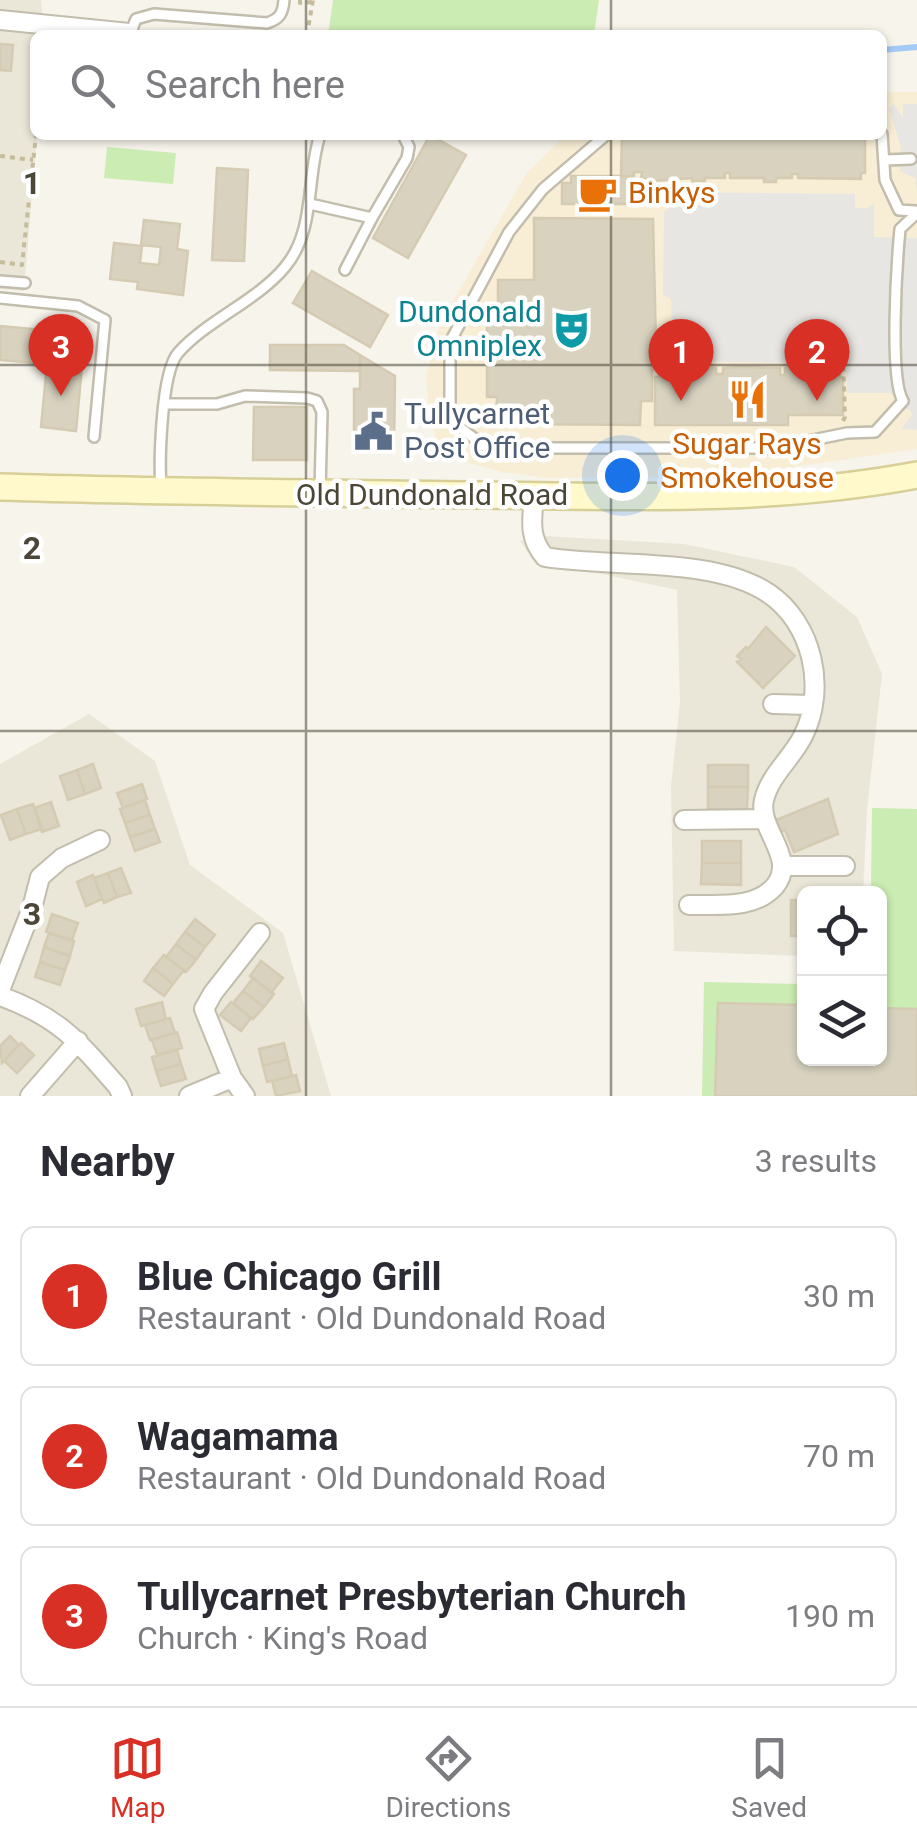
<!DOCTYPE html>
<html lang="en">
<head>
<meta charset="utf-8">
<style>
  :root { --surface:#fff; --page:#f7f7f7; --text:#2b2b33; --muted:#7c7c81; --line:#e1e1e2; --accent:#d93025 }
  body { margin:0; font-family:Roboto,sans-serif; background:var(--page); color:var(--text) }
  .controls { position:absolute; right:30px; bottom:30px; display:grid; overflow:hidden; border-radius:15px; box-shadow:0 2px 8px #0004 }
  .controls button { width:90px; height:90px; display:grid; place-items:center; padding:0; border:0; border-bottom:2px solid var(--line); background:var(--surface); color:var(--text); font:50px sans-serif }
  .you { position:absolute; left:622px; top:475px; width:35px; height:35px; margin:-25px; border:8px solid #fff; border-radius:50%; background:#1a73e8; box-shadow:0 0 0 15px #1a73e833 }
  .badge { display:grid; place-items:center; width:65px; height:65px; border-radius:50%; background:var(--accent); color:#fff; font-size:32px; font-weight:700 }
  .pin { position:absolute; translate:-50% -82px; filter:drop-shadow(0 2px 5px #0008) }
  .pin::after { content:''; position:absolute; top:52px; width:35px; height:30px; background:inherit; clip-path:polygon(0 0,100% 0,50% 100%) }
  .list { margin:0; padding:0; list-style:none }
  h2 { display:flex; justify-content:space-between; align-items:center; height:130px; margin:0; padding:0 40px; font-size:42px }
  h2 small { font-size:32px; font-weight:400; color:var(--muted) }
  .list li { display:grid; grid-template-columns:65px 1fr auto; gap:30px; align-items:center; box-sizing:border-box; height:140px; margin:0 20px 20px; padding:0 20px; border:2px solid var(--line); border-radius:15px }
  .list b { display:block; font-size:38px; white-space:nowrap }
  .list p { margin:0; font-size:32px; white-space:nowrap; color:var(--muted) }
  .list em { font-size:32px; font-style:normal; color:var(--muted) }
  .icon { flex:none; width:55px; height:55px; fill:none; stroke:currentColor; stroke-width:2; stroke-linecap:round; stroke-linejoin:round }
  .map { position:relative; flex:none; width:917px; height:1096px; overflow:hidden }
  .search { position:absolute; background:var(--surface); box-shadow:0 2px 8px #0004; left:30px; right:30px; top:30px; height:110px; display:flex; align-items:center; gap:25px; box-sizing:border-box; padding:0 35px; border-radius:15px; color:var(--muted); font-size:38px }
  .sheet { height:610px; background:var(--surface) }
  nav { display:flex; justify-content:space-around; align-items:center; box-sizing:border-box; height:140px; border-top:2px solid var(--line); background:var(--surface); font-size:28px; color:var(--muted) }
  nav a { display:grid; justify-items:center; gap:5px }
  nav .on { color:var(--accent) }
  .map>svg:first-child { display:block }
</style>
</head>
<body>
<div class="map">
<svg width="917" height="1096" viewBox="0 0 917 1096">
  <rect width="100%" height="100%" fill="#f6f4eb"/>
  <path fill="#eae7d8" d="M0,0H41L44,35H35L37,135L24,291L0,289Z
    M544,536L684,544L794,567L857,617L882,674L867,810L863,893L804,894V956L674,951L671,786L680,702L677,590L607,575L536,565L520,541Z
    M89,714L155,761L190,865L283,933L331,1096H0V764Z"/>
  <path fill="#f8eed5" d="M882,92H917V449L732,476L544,478L502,472L462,461L437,440L429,416L426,376L440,324L526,174L565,135H882Z"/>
  <path fill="#cbecb2" d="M333,0H599L594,35H328Z
    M107,147L176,153L173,184L104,178Z
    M872,808L917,809V1096H702L704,982L804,984V1058H880V894L871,893Z"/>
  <path fill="#e8e6e2" d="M894,104L903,118V104H917V191L915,178L900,171L901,148L889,108Z
    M670,192L855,194V208H867L874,203V237L917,238V430L901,429L913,414L890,393H847L846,364L684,361L673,354L671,299L663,294L664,212L671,206Z"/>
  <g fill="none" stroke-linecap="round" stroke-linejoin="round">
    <path stroke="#a5caf5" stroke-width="6" d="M882,50L917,47"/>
  </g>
  <path fill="#d8d2bf" stroke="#d4cbb2" stroke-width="2.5" d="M0,44L13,45L11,71L0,70Z
    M430,135L466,155L408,258L373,238Z
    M622,135H865V173H861V179L798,178V174H792V178H776V182H764V178H730V173H725V178H705V181H692V178L652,181L641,178L642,172H634V176H621Z
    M217,168L248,170L244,261L212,260Z
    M571,176H634V204H562V183H571Z
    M534,218L653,219L656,345H652V401H641L640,425L496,424L497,397H487V312H498V280H534Z
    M144,220L180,224L177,249L188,251L183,295L137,289L138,282L110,279L114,243L142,246L140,263L159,265L161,247L141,245Z
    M312,271L388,315L370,347L293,303Z
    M0,326L85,334L76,431L41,427L47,364L0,360Z
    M270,345H344L360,355V371L270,370Z
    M360,355L395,376L394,449H354V389H360Z
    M677,366L716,368V374H723V368L741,367L780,368V375H785V368L795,366L840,368V378H843V415H788V425H655V377H659V368Z
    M254,407H307V460H253Z
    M766,627L795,656L763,688L737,662L741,659L737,656L746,647L748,649Z
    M93,764L101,788L85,794L77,770Z
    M708,765H748V787H708Z
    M77,770L85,794L68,800L60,776Z
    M142,784L147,799L123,808L117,793Z
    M708,787H748L747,809H708Z
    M828,799L838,834L794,852L785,830L781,832L776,820Z
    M145,800L150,815L125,823L120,809Z
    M51,802L59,826L42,832L34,808Z
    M33,804L42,829L26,834L17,809Z
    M17,809L26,834L10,840L1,815Z
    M150,815L155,829L130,837L125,823Z
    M155,829L160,842L135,851L130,837Z
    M702,841H741V863H702Z
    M702,863H741V885L701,884Z
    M121,868L131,893L117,897L108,873Z
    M108,873L117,897L104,903L94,878Z
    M93,875L102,899L86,906L77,882Z
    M791,900L804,901V936H791Z
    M52,914L78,923L72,940L46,932Z
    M195,919L215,935L205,947L185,932Z
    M185,932L205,947L196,960L176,944Z
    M49,933L74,941L70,956L44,947Z
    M176,944L196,960L186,972L166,957Z
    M44,947L70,956L65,970L40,962Z
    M164,955L184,970L173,984L153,968Z
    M261,961L283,978L271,993L250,976Z
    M40,962L65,970L60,985L35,977Z
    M153,968L173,984L164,996L144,981Z
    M253,978L274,994L264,1007L243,991Z
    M243,991L264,1007L253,1019L233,1003Z
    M162,1002L166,1019L141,1026L136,1009Z
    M231,1002L251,1018L241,1031L220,1015Z
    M718,1003L804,1005V1058H880V1008L917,1009V1096H715Z
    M170,1018L175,1033L150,1040L145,1025Z
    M177,1032L182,1048L157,1055L152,1040Z
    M10,1036L19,1045L2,1063L0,1046Z
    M21,1043L34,1055L17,1073L4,1061Z
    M284,1043L288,1059L263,1066L259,1049Z
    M177,1050L181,1064L156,1071L152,1057Z
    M288,1059L292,1076L267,1082L263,1066Z
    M181,1064L186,1079L161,1086L156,1071Z
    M296,1075L300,1091L276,1096L272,1081Z"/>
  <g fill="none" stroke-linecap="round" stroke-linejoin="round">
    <defs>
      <path id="lane" d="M130,34L136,19L154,14L267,23C280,19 283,13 284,0
        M882,134L885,180L899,210L915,211
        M606,135L543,189L509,232L450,342V420L487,448H773L847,433L875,432L903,401C889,378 897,261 900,229L917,213
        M885,160L911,159
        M310,204L372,218L407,158L409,147L403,135
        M345,270L372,218
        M0,281L25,283
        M0,298L78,306L105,320L94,437
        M166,404H217L245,396L307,398L317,401L322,412L320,490
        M161,489C159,461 161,373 178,353C207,320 257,301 285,267C316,230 306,177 320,135"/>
      <path id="street" d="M0,20L129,33
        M534,496C532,519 528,538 545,557C610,568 713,556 768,593C813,623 827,689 803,736C792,758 770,775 764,800C757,829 798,858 775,886C754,910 718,904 689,905
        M773,704L811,705
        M684,820L765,819
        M782,866H845
        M0,990L32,908L40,877L62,858L100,840
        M0,996C59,1017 78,1041 118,1087L122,1096
        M30,1096L78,1041
        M189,1096L232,1078
        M245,1096L232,1078L204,1009L213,993L260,933"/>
      <path id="secondary" d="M0,487C162,492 324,493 486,495C632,497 773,502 917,475"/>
    </defs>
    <use href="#lane" stroke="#c2bdac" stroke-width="14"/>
    <use href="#street" stroke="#c2bdac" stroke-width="22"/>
    <use href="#secondary" stroke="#d8cf98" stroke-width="30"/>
    <path stroke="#c5bc9c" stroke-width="4" stroke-dasharray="5 5" stroke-linecap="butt" d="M300,0V3L312,2
      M307,35L313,0
      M0,156L33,160
      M0,262L22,265L36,135
      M843,421L845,417L843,357"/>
    <use href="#lane" stroke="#fff" stroke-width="9"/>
    <use href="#street" stroke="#fff" stroke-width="18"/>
    <use href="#secondary" stroke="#fff9cb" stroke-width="25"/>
  </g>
  <path fill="none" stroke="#4b4638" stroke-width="2.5" stroke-opacity="0.55" d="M306,0V35M611,0V35M306,135V1096M611,135V1096M0,365H917M0,731H917"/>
  <defs>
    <symbol id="cafe-bare" viewBox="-9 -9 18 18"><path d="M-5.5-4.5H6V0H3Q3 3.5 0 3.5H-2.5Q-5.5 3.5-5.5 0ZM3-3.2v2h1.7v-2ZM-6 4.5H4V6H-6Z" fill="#e8710a" stroke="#fff" stroke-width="2.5" paint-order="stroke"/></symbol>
    <symbol id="theatre-bare" viewBox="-9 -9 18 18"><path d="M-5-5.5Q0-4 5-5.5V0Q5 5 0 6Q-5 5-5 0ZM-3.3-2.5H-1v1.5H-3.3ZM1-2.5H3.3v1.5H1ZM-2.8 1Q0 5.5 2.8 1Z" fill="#0f9aa8" stroke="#fff" stroke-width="2.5" paint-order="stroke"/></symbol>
    <symbol id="restaurant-bare" viewBox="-9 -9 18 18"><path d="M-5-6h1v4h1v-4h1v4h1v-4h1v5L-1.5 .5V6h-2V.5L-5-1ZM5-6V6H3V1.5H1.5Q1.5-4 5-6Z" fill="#e8710a" stroke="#fff" stroke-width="2.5" paint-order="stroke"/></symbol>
    <symbol id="civic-bare" viewBox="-9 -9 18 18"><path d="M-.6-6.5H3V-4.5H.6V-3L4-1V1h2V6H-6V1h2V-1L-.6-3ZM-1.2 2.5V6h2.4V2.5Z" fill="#5c6f8a" stroke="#fff" stroke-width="2.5" paint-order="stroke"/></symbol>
  </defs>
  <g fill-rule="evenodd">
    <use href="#cafe-bare" x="570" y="166" width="55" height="55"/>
    <use href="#theatre-bare" x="544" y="302" width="55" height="55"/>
    <use href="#restaurant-bare" x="720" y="372" width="55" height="55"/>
    <use href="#civic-bare" x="346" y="404" width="55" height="55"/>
  </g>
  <g text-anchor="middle" stroke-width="9" stroke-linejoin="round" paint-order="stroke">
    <g font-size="30" fill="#c56008" stroke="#fff" text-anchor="start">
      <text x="628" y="203">Binkys</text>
      <text x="747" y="454" text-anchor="middle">Sugar Rays<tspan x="747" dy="34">Smokehouse</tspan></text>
    </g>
    <g font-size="30" fill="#0d838f" stroke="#fff" text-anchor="end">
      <text x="542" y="322">Dundonald<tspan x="542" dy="34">Omniplex</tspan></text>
    </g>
    <g font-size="30" fill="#4e5e75" stroke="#fff" text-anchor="start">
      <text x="404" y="424">Tullycarnet<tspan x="404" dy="34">Post Office</tspan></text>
    </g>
    <g font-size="30" fill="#4b4638" stroke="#fff">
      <text x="432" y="505">Old Dundonald Road</text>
    </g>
  </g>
  <g font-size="32" text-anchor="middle" font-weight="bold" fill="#4b4638" stroke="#fff" stroke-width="9" stroke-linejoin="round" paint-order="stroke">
    <text x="32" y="194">1</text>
    <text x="32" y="559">2</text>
    <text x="32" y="925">3</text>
  </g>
</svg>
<div class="controls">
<button><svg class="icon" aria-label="locate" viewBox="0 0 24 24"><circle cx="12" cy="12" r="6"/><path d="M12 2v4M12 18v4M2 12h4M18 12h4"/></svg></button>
<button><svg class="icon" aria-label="layers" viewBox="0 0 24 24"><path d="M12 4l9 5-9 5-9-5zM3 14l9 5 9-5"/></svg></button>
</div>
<div class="you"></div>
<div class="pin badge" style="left:681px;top:401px">1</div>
<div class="pin badge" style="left:817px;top:401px">2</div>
<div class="pin badge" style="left:61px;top:396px">3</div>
<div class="search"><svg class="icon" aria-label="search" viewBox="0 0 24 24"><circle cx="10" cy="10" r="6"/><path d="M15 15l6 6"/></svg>Search here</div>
</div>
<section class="sheet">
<h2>Nearby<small>3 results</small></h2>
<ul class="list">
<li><span class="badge">1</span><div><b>Blue Chicago Grill</b><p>Restaurant · Old Dundonald Road</p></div><em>30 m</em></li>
<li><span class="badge">2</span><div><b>Wagamama</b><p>Restaurant · Old Dundonald Road</p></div><em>70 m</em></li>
<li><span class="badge">3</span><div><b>Tullycarnet Presbyterian Church</b><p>Church · King's Road</p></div><em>190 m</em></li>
</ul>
</section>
<nav>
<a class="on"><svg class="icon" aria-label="map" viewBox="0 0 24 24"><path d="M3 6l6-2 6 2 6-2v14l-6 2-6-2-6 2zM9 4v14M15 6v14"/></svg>Map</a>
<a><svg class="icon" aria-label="directions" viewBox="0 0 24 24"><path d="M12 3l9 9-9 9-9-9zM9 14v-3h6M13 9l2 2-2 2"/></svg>Directions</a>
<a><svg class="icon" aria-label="saved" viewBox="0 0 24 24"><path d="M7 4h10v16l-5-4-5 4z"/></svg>Saved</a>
</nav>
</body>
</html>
